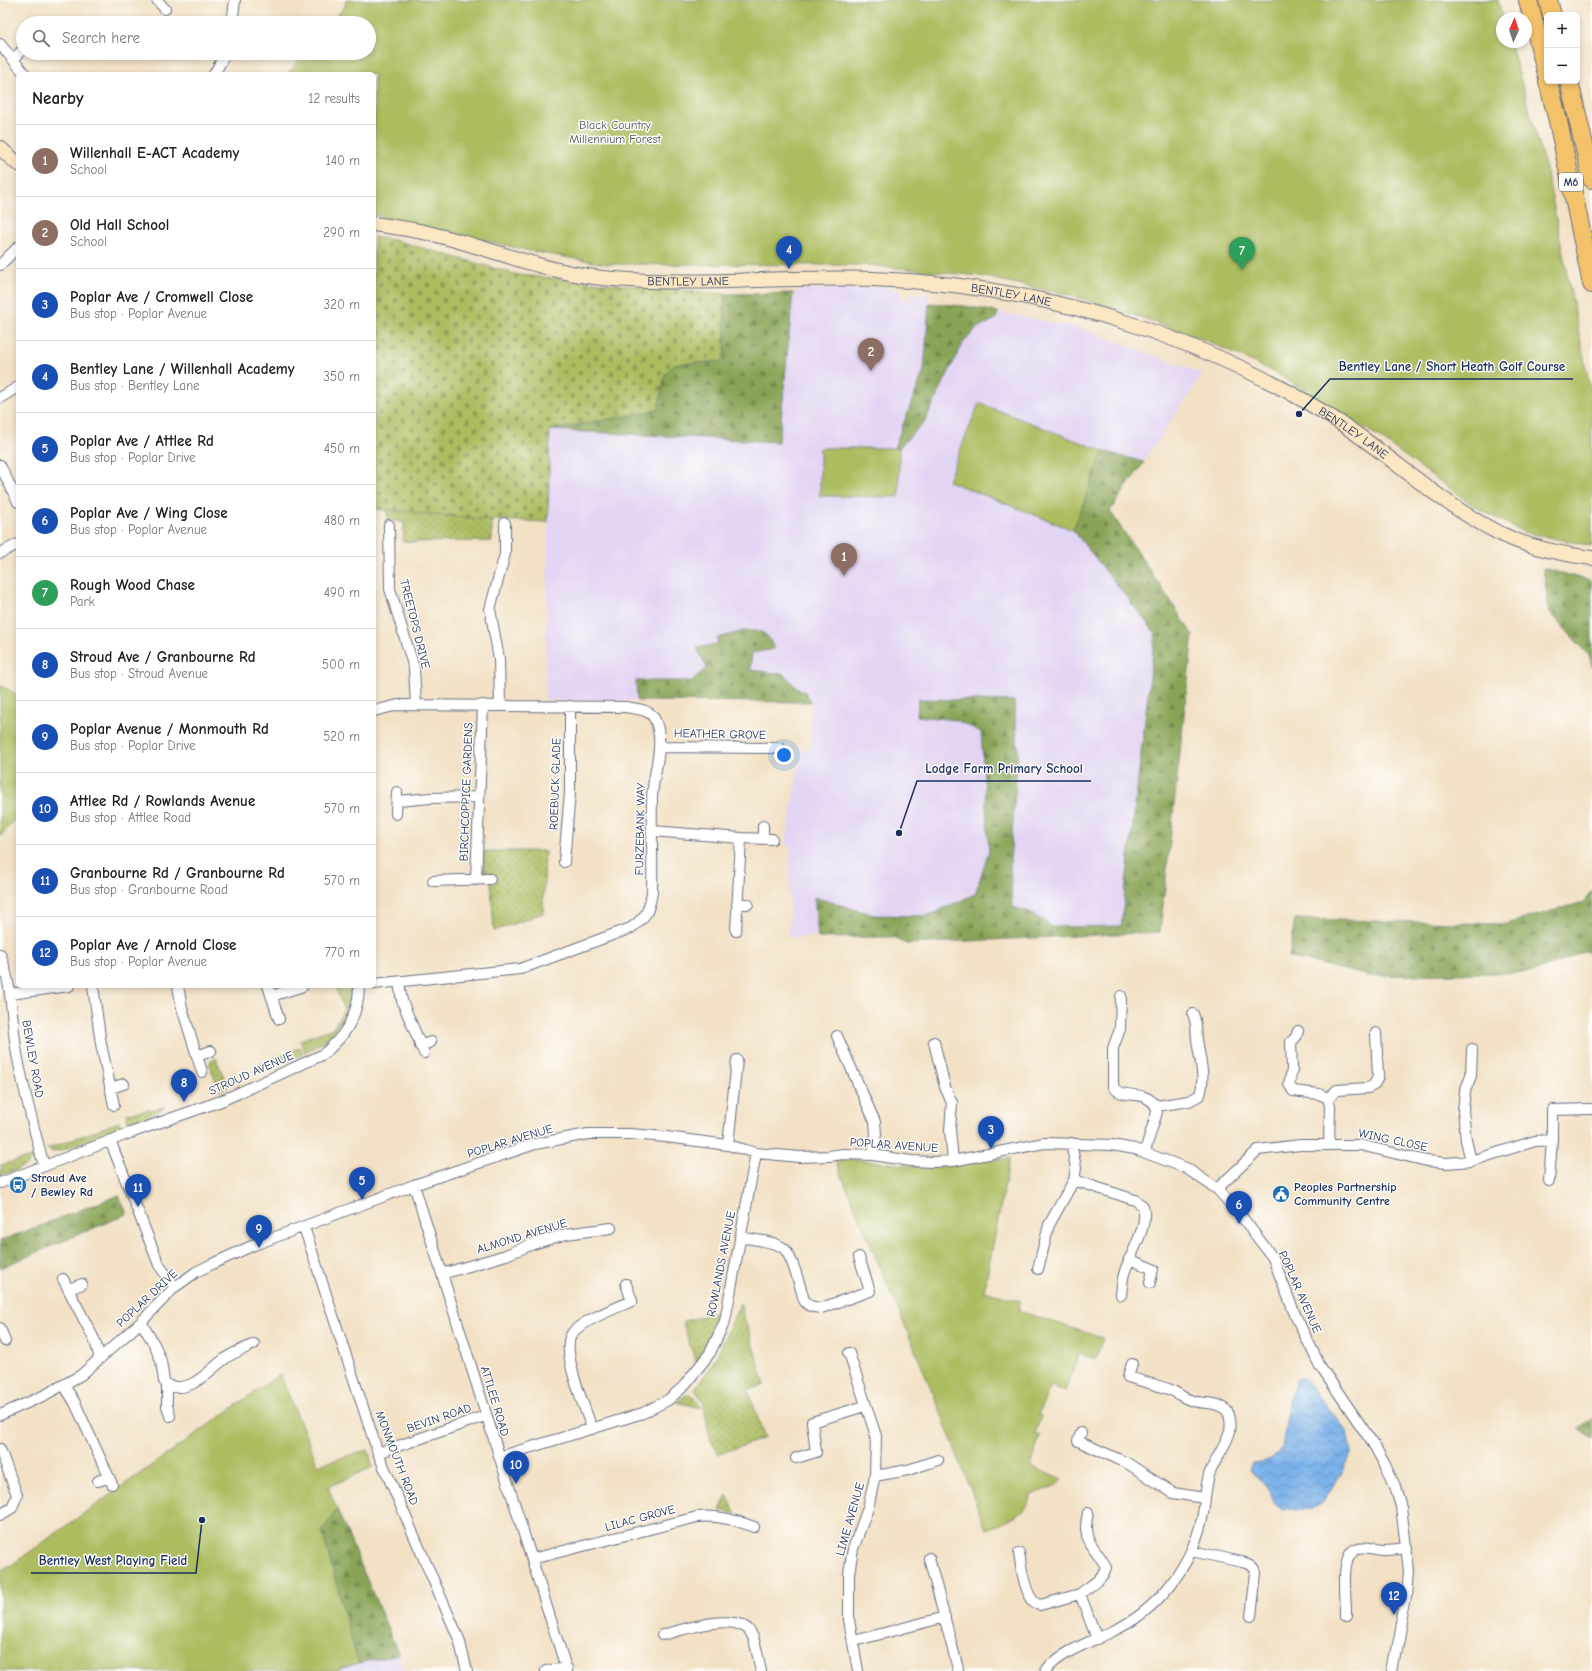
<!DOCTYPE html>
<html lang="en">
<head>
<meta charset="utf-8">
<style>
  :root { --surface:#fff; --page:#f2f2f2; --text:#202124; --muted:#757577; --line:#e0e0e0; --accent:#1f6fb2 }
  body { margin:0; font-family:"Comic Neue",sans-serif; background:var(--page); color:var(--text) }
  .controls { position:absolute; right:12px; top:12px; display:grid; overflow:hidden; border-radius:6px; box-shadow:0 2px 6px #0003 }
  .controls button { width:36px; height:36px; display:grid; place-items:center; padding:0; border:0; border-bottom:1px solid var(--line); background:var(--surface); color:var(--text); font:20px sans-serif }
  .compass { position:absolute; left:1496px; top:12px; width:36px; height:36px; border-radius:50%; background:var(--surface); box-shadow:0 2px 6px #0003; rotate:3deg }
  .you { position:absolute; left:784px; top:755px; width:14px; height:14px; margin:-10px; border:3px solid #fff; border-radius:50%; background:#1a73e8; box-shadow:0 0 0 6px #1a73e833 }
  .badge { display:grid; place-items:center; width:26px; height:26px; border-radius:50%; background:var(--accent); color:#fff; font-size:13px; font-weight:700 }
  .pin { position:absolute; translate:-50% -33px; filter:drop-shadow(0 1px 2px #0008) }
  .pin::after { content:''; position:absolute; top:21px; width:14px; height:12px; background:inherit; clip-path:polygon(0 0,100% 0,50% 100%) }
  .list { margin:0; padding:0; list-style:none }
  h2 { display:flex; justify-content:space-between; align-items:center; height:52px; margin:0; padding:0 16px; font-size:17px }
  h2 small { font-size:13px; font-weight:400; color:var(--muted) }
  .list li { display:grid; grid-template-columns:26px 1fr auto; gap:12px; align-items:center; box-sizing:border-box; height:72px; padding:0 16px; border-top:1px solid var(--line) }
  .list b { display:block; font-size:15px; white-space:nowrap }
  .list p { margin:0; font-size:13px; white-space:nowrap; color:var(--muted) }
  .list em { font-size:13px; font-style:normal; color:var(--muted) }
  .icon { flex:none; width:22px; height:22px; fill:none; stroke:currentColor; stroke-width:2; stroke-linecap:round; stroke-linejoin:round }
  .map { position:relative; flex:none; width:1592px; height:1671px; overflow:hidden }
  .search { position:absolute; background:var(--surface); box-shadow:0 2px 6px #0003; left:16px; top:16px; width:360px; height:44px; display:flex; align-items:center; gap:10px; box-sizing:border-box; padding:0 14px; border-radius:22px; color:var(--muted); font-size:15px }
  .panel { position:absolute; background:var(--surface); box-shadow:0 2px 6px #0003; left:16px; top:72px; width:360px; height:916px; border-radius:6px }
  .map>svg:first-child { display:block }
</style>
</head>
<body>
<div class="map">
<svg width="1592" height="1671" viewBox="0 0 1592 1671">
  <defs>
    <pattern id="grass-dots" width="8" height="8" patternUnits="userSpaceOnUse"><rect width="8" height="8" fill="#acbc5f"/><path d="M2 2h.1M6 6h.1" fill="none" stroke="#8b9952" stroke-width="1.8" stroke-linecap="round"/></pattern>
    <pattern id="forest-firs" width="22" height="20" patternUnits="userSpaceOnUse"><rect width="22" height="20" fill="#89a456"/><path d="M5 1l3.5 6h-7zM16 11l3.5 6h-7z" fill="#6f864a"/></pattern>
    <pattern id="cemetery-stones" width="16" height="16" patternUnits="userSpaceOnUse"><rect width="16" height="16" fill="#acbc5f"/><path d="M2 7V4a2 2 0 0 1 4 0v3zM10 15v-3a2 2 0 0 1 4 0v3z" fill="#8b9952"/></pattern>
    <pattern id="water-waves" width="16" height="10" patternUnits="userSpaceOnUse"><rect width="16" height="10" fill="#7cb2ea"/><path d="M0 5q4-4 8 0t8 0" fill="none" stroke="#6591c1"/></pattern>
  </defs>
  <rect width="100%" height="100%" fill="#fdfcf7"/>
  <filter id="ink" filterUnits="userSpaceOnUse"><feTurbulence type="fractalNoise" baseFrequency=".025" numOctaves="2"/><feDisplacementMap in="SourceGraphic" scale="8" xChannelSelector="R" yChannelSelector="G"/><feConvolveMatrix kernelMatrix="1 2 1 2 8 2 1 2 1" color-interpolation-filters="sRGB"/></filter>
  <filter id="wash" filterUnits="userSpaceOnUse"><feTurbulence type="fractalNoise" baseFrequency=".012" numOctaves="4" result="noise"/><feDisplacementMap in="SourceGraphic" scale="16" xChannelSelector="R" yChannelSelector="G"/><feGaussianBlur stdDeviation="0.9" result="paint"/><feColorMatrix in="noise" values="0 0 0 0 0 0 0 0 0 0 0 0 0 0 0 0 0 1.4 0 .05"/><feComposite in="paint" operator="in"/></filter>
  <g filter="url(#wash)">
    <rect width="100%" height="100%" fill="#f2e1c5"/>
    <path fill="#e2d4f3" d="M887,286L900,292L902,299L908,300L909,294H929V303L965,306L1080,328L1203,374L1110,511L1166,630L1121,926L990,928L789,938L790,849L786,842L801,751L811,750V702L545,700L550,430L779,442L793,293L806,288L807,290Z
      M399,1655L403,1671H333L358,1663Z"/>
    <path fill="url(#grass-dots)" stroke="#64765e" d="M387,510L492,520V541L403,542L404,522L388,521Z
      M484,851H545L543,913L494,931L490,872H483Z
      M335,986H350C350,1017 333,1040 305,1052L300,1040L333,1028L344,1010Z
      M300,1047L303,1054L261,1072L258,1065Z
      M216,1058L228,1087L220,1091L209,1065L211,1061Z
      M164,1107V1108L129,1124L126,1114Z
      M119,1122L121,1127L62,1150L53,1152L47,1149Z
      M34,1156C29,1168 12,1171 0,1175V1170L2,1169L0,1165Z
      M740,1303L765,1385L748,1390L765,1438L719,1454L710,1440L703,1401L694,1389C716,1366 727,1332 740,1303Z
      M719,1312L708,1341L699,1356L698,1362L695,1360L683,1324L684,1321Z
      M690,1394L695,1397L701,1408L676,1402L686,1395Z
      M727,1495L736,1514L720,1510Z"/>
    <path fill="url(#forest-firs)" stroke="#526a5a" d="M793,293L779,442L550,430L658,410L665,374L675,364L725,361V294Z
      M929,303L965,306L998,312L996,319L977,328L963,343L925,421L899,448H894L924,370Z
      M1103,451L1144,462L1110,511L1193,635L1160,932L906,944L893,937L818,938L814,897L874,915L927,916L975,894L989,851L981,732L956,720L917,716L918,699L1014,701L1018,750L1010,863L1012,906L1033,914L1053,927L1121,926L1155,633L1073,530Z
      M1543,568L1592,581V667L1590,657L1549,611Z
      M743,631C762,631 767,630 774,649L752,653L750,670L784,674L795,686L806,693L811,702L637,701L636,681H691L707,668L697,648L717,644L718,638Z
      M1592,891V955L1586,951L1534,972L1370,976L1289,957L1295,919L1506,924L1584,902Z
      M119,1195L127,1214L0,1268V1241Z
      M1592,1418V1439L1578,1429Z
      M337,1509L399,1655L358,1663L333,1671H298L353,1644L322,1531Z"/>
    <path fill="url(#cemetery-stones)" stroke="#64765e" d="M374,237L394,240L519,275L725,294V361L675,364L665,374L658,410L550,430L548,522L492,520L374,509Z"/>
    <path fill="#acbc5f" stroke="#64765e" d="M346,0H1498L1503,18H1502V42H1510L1547,173L1592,398V546L1523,532L1474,506L1376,435L1276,373L1212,343L1140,317L1070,295L980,276L868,265L606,264L530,251L374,215V74H287L305,53H369V23H331L345,6Z
      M979,403L1103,451L1073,530L948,481Z
      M820,448H899V497L820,496Z
      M0,685L18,695V815L0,837Z
      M1010,1158L984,1291L1020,1301L1019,1311L1103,1338L1096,1359L1079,1354L1065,1391L1051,1386L1038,1415L1041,1416L1035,1433L1040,1435L1031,1466L1062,1480L1057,1485L1031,1495C1027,1516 1004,1523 986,1529L933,1393L835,1160L849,1159L925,1167Z
      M280,1374L318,1465L368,1450L373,1467L328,1487L337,1509L322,1531L358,1663L333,1671H0V1573Z"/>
    <path fill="url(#water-waves)" stroke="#4c70a4" d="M1302,1377L1347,1431L1351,1452L1341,1474L1323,1501L1310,1509H1284L1274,1503C1269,1485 1264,1481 1249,1471L1252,1463C1265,1462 1275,1460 1282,1448L1290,1398L1296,1380Z"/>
  </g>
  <g filter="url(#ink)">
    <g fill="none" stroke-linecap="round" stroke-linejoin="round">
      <defs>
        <path id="street" d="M157,0L165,9
          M232,23L235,0
          M0,44L25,74
          M14,58L23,50
          M214,74L226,53
          M0,265L18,247
          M0,398L18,387
          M0,465L18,502
          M389,525L390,589L414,668L416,705
          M0,553L18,544
          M500,706L499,659L490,609L505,554V523
          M374,711L398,705L626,707C636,709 649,709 654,718C667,743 652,773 652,800C651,831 653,861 652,892C649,911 647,916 631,928L520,969L374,984
          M660,747L780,748
          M398,801L431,798L479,797
          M396,814L397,792
          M763,826V838
          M652,831L741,838L736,931
          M741,838L772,839
          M564,862L570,793V706
          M476,880L483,705
          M433,881L490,879
          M737,904H748
          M0,954C13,986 11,1021 17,1054C24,1092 34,1129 44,1166
          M399,983L402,1001L424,1053
          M93,986L101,1044L114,1105
          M178,986L182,1008L202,1072
          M268,986L279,1019
          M10,994L69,986
          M272,996L303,986
          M1121,996L1120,1029L1113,1048V1087C1126,1101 1143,1088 1156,1106L1189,1101L1200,1095C1206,1075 1199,1058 1197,1039C1196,1030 1197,1023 1193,1014
          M1298,1031L1296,1037L1291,1042L1292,1070L1289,1084L1293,1091L1319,1094L1328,1098L1337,1090L1368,1088L1374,1085L1378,1077L1376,1033
          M837,1036L875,1122L876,1134L873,1155
          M934,1042L945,1087L952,1103L950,1130L953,1161
          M420,1046L431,1042
          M197,1056L211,1051
          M110,1088L124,1084
          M1328,1098L1330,1106L1329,1144
          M110,1140L159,1265L175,1287
          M1071,1143L1076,1168L1074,1180
          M728,1145L737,1060
          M1145,1151L1157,1112L1156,1106
          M1471,1161L1466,1140L1463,1110L1465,1091L1471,1076L1472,1049
          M1549,1181L1552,1140
          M0,1183L130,1133L221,1101L322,1055C345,1037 359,1015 359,986
          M414,1185L567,1671
          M1217,1189L1258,1150L1300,1145H1360L1427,1161L1446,1163L1471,1161L1535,1141L1552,1140V1110L1592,1109
          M304,1227L378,1453L459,1639L467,1671
          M740,1237C752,1240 771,1240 782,1247C792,1253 800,1287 804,1300C808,1307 814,1307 821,1308L870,1291L859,1257
          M1129,1259L1153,1269L1150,1283
          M1038,1269L1049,1225L1074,1180L1135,1200L1143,1206C1149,1228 1130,1253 1124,1274C1122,1281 1122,1288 1121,1295
          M442,1274L506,1255L533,1244L566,1234L611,1228
          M63,1279L95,1341L100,1359
          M69,1289L82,1284
          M141,1322L154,1344L161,1361L164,1381L167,1385V1406L170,1416
          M0,1328L5,1341
          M849,1353L876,1436L875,1476L868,1508L853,1549L849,1573V1620L858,1671
          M64,1385L75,1403L112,1484
          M167,1385C193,1394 207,1371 226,1358C234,1352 245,1349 254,1344
          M0,1415L45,1395L81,1375L141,1322L175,1287L196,1272L212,1264L254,1245L414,1185L535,1144L588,1134H630L666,1137L728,1145L756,1153L799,1157L829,1156L843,1154L873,1155L911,1161L933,1162L953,1161L1044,1143L1112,1145L1135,1149L1186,1168L1217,1189L1239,1213L1273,1258L1296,1317L1320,1366L1374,1445L1385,1465L1395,1486L1401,1507L1409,1570L1407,1597L1393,1671
          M592,1429C586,1409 561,1354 571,1335C578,1322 618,1307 632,1301L626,1284
          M1081,1433L1078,1441L1127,1463L1173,1493L1204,1498
          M0,1449L17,1495L12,1508L0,1515
          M378,1453L485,1416
          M499,1457L643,1413L668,1400L683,1387L710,1353L725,1321L756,1153
          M796,1458L816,1452L812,1422L865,1406
          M875,1476L908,1470L938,1460
          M98,1481L109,1477
          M1088,1513C1081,1542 1094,1544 1106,1567C1104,1579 1089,1586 1080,1594L1097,1639
          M1192,1551L1242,1562C1250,1564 1253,1566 1256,1573L1251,1616
          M1019,1553C1021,1565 1025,1602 1040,1605L1080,1594
          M929,1558L958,1669
          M532,1559L697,1517C718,1515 735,1520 754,1527
          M1346,1616C1347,1600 1338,1553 1358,1548C1365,1546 1374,1549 1382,1550C1390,1550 1399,1549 1407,1548
          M662,1635C683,1630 740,1609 752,1635C757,1646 758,1660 761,1671
          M854,1641L945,1617
          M546,1671L567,1668
          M1046,1671C1056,1654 1095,1640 1113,1631C1157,1611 1191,1567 1202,1519C1205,1504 1205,1490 1209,1475C1214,1461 1228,1442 1230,1431C1231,1426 1231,1416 1227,1411C1217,1400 1202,1405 1190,1400C1183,1398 1178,1393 1171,1390C1157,1385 1142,1381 1128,1377L1132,1364"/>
        <g id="secondary">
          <path d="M0,148L18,164"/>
          <path id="s1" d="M374,224C393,227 413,229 432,234C492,248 550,275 614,279C700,286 786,276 873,279C960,282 1051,298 1134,325C1203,348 1278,382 1339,422C1393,457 1440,504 1499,533C1527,547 1560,554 1592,558"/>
        </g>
        <path id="highway" d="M1528,0L1547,75
          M1548,0L1552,15
          M1548,81L1558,121L1592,284
          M1569,81L1592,179"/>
      </defs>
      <use href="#street" stroke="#666d82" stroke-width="12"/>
      <use href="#secondary" stroke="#666d82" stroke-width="16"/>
      <use href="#highway" stroke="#666d82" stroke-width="20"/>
      <use href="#street" stroke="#fff" stroke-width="10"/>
      <use href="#secondary" stroke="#fbe7c3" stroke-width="14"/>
      <use href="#highway" stroke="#f4c26a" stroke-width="18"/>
    </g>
  </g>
  <defs>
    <symbol id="bus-disc" viewBox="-11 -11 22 22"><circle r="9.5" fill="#1f6fb2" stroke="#fdfcf7"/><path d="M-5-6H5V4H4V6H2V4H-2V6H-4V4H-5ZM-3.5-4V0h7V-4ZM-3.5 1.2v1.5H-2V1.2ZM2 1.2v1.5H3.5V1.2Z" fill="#fff"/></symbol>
    <symbol id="civic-disc" viewBox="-11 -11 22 22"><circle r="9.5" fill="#1f6fb2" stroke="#fdfcf7"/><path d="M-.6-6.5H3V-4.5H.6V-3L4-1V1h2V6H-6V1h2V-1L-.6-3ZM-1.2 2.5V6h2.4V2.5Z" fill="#fff"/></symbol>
  </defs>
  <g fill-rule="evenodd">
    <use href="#bus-disc" x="8" y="1175" width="20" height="20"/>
    <use href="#civic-disc" x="1271" y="1184" width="20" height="20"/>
  </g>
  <g text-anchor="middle" stroke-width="3" stroke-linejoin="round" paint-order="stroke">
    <rect fill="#fdfcf7" stroke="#5f6c8c" stroke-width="1" x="1559" y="173" width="24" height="18" rx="3"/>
    <g font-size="11" font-weight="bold" fill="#1b2f5e">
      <text x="1571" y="186">M6</text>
    </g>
    <g font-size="12" fill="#46595e" stroke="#fdfcf7">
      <text x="615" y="129">Black Country<tspan x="615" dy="14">Millennium Forest</tspan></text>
    </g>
    <g font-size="12" fill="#1b2f5e" stroke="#fdfcf7">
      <text dy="4" stroke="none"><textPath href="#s1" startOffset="321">BENTLEY LANE</textPath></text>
      <text dy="4" stroke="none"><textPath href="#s1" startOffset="645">BENTLEY LANE</textPath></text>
      <text dy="4" stroke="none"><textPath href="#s1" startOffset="1017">BENTLEY LANE</textPath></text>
      <text transform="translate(415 624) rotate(76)" y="4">TREETOPS DRIVE</text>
      <text transform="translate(720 734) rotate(1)" y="4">HEATHER GROVE</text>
      <text transform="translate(555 784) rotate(-88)" y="4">ROEBUCK GLADE</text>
      <text transform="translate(466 792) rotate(-88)" y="4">BIRCHCOPPICE GARDENS</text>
      <text transform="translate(640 829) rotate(-89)" y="4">FURZEBANK WAY</text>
      <text transform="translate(33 1059) rotate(80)" y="4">BEWLEY ROAD</text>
      <text transform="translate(251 1073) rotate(-24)" y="4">STROUD AVENUE</text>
      <text transform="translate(1393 1140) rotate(12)" y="4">WING CLOSE</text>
      <text transform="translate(510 1141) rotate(-17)" y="4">POPLAR AVENUE</text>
      <text transform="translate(894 1145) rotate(4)" y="4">POPLAR AVENUE</text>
      <text transform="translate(522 1236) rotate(-17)" y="4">ALMOND AVENUE</text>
      <text transform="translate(721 1264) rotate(-79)" y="4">ROWLANDS AVENUE</text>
      <text transform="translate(1300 1292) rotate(66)" y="4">POPLAR AVENUE</text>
      <text transform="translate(147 1298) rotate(-43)" y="4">POPLAR DRIVE</text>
      <text transform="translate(495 1401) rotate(73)" y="4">ATTLEE ROAD</text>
      <text transform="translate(439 1418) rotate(-19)" y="4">BEVIN ROAD</text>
      <text transform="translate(397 1458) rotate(69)" y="4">MONMOUTH ROAD</text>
      <text transform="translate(640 1518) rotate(-15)" y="4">LILAC GROVE</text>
      <text transform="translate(850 1519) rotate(-74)" y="4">LIME AVENUE</text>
    </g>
    <g font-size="12" font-weight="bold" fill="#1b2f5e" stroke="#fdfcf7" text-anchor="start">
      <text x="31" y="1182">Stroud Ave<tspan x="31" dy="14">/ Bewley Rd</tspan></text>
      <text x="1294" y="1191">Peoples Partnership<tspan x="1294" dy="14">Community Centre</tspan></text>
    </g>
  </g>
  <path fill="none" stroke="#1b2f5e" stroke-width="1.5" d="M1299 414L1330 379H1573M899 833L917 781H1091M202 1520L196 1573H31"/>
  <g fill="#1b2f5e" stroke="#fdfcf7" stroke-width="1.5">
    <circle cx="1299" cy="414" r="4"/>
    <circle cx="899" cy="833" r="4"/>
    <circle cx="202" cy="1520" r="4"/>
  </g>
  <g font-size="13" text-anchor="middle" font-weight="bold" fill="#1b2f5e" stroke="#fdfcf7" stroke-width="3" stroke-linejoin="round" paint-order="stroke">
    <text x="1452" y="371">Bentley Lane / Short Heath Golf Course</text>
    <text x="1004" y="773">Lodge Farm Primary School</text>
    <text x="113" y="1565">Bentley West Playing Field</text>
  </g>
</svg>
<div class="controls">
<button>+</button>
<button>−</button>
</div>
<svg class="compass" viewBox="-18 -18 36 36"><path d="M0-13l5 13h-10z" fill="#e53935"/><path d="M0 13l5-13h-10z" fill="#757577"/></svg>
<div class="you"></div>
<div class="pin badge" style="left:844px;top:576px;background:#8d6e63">1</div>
<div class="pin badge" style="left:871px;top:371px;background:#8d6e63">2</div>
<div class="pin badge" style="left:991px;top:1149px;background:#1a4fb4">3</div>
<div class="pin badge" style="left:789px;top:269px;background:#1a4fb4">4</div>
<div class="pin badge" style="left:362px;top:1200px;background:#1a4fb4">5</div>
<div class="pin badge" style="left:1239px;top:1224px;background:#1a4fb4">6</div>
<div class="pin badge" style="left:1242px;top:270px;background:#2e9e5b">7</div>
<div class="pin badge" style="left:184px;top:1102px;background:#1a4fb4">8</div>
<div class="pin badge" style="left:259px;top:1248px;background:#1a4fb4">9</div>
<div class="pin badge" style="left:516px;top:1484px;background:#1a4fb4">10</div>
<div class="pin badge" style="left:138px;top:1207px;background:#1a4fb4">11</div>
<div class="pin badge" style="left:1394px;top:1615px;background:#1a4fb4">12</div>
<div class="search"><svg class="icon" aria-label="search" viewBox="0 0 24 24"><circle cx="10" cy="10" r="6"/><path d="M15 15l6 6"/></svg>Search here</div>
<section class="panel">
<h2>Nearby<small>12 results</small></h2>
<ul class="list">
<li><span class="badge" style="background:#8d6e63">1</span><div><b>Willenhall E-ACT Academy</b><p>School</p></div><em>140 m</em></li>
<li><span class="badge" style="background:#8d6e63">2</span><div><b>Old Hall School</b><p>School</p></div><em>290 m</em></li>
<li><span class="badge" style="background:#1a4fb4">3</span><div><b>Poplar Ave / Cromwell Close</b><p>Bus stop · Poplar Avenue</p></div><em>320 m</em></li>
<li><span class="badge" style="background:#1a4fb4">4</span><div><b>Bentley Lane / Willenhall Academy</b><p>Bus stop · Bentley Lane</p></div><em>350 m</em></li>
<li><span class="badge" style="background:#1a4fb4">5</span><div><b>Poplar Ave / Attlee Rd</b><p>Bus stop · Poplar Drive</p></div><em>450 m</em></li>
<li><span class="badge" style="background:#1a4fb4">6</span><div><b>Poplar Ave / Wing Close</b><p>Bus stop · Poplar Avenue</p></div><em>480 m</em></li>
<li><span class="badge" style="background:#2e9e5b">7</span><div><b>Rough Wood Chase</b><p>Park</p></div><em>490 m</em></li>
<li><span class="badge" style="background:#1a4fb4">8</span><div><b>Stroud Ave / Granbourne Rd</b><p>Bus stop · Stroud Avenue</p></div><em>500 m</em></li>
<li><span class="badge" style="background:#1a4fb4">9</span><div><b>Poplar Avenue / Monmouth Rd</b><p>Bus stop · Poplar Drive</p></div><em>520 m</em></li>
<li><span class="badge" style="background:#1a4fb4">10</span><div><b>Attlee Rd / Rowlands Avenue</b><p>Bus stop · Attlee Road</p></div><em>570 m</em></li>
<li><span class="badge" style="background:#1a4fb4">11</span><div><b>Granbourne Rd / Granbourne Rd</b><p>Bus stop · Granbourne Road</p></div><em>570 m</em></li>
<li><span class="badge" style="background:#1a4fb4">12</span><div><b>Poplar Ave / Arnold Close</b><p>Bus stop · Poplar Avenue</p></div><em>770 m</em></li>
</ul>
</section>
</div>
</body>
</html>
